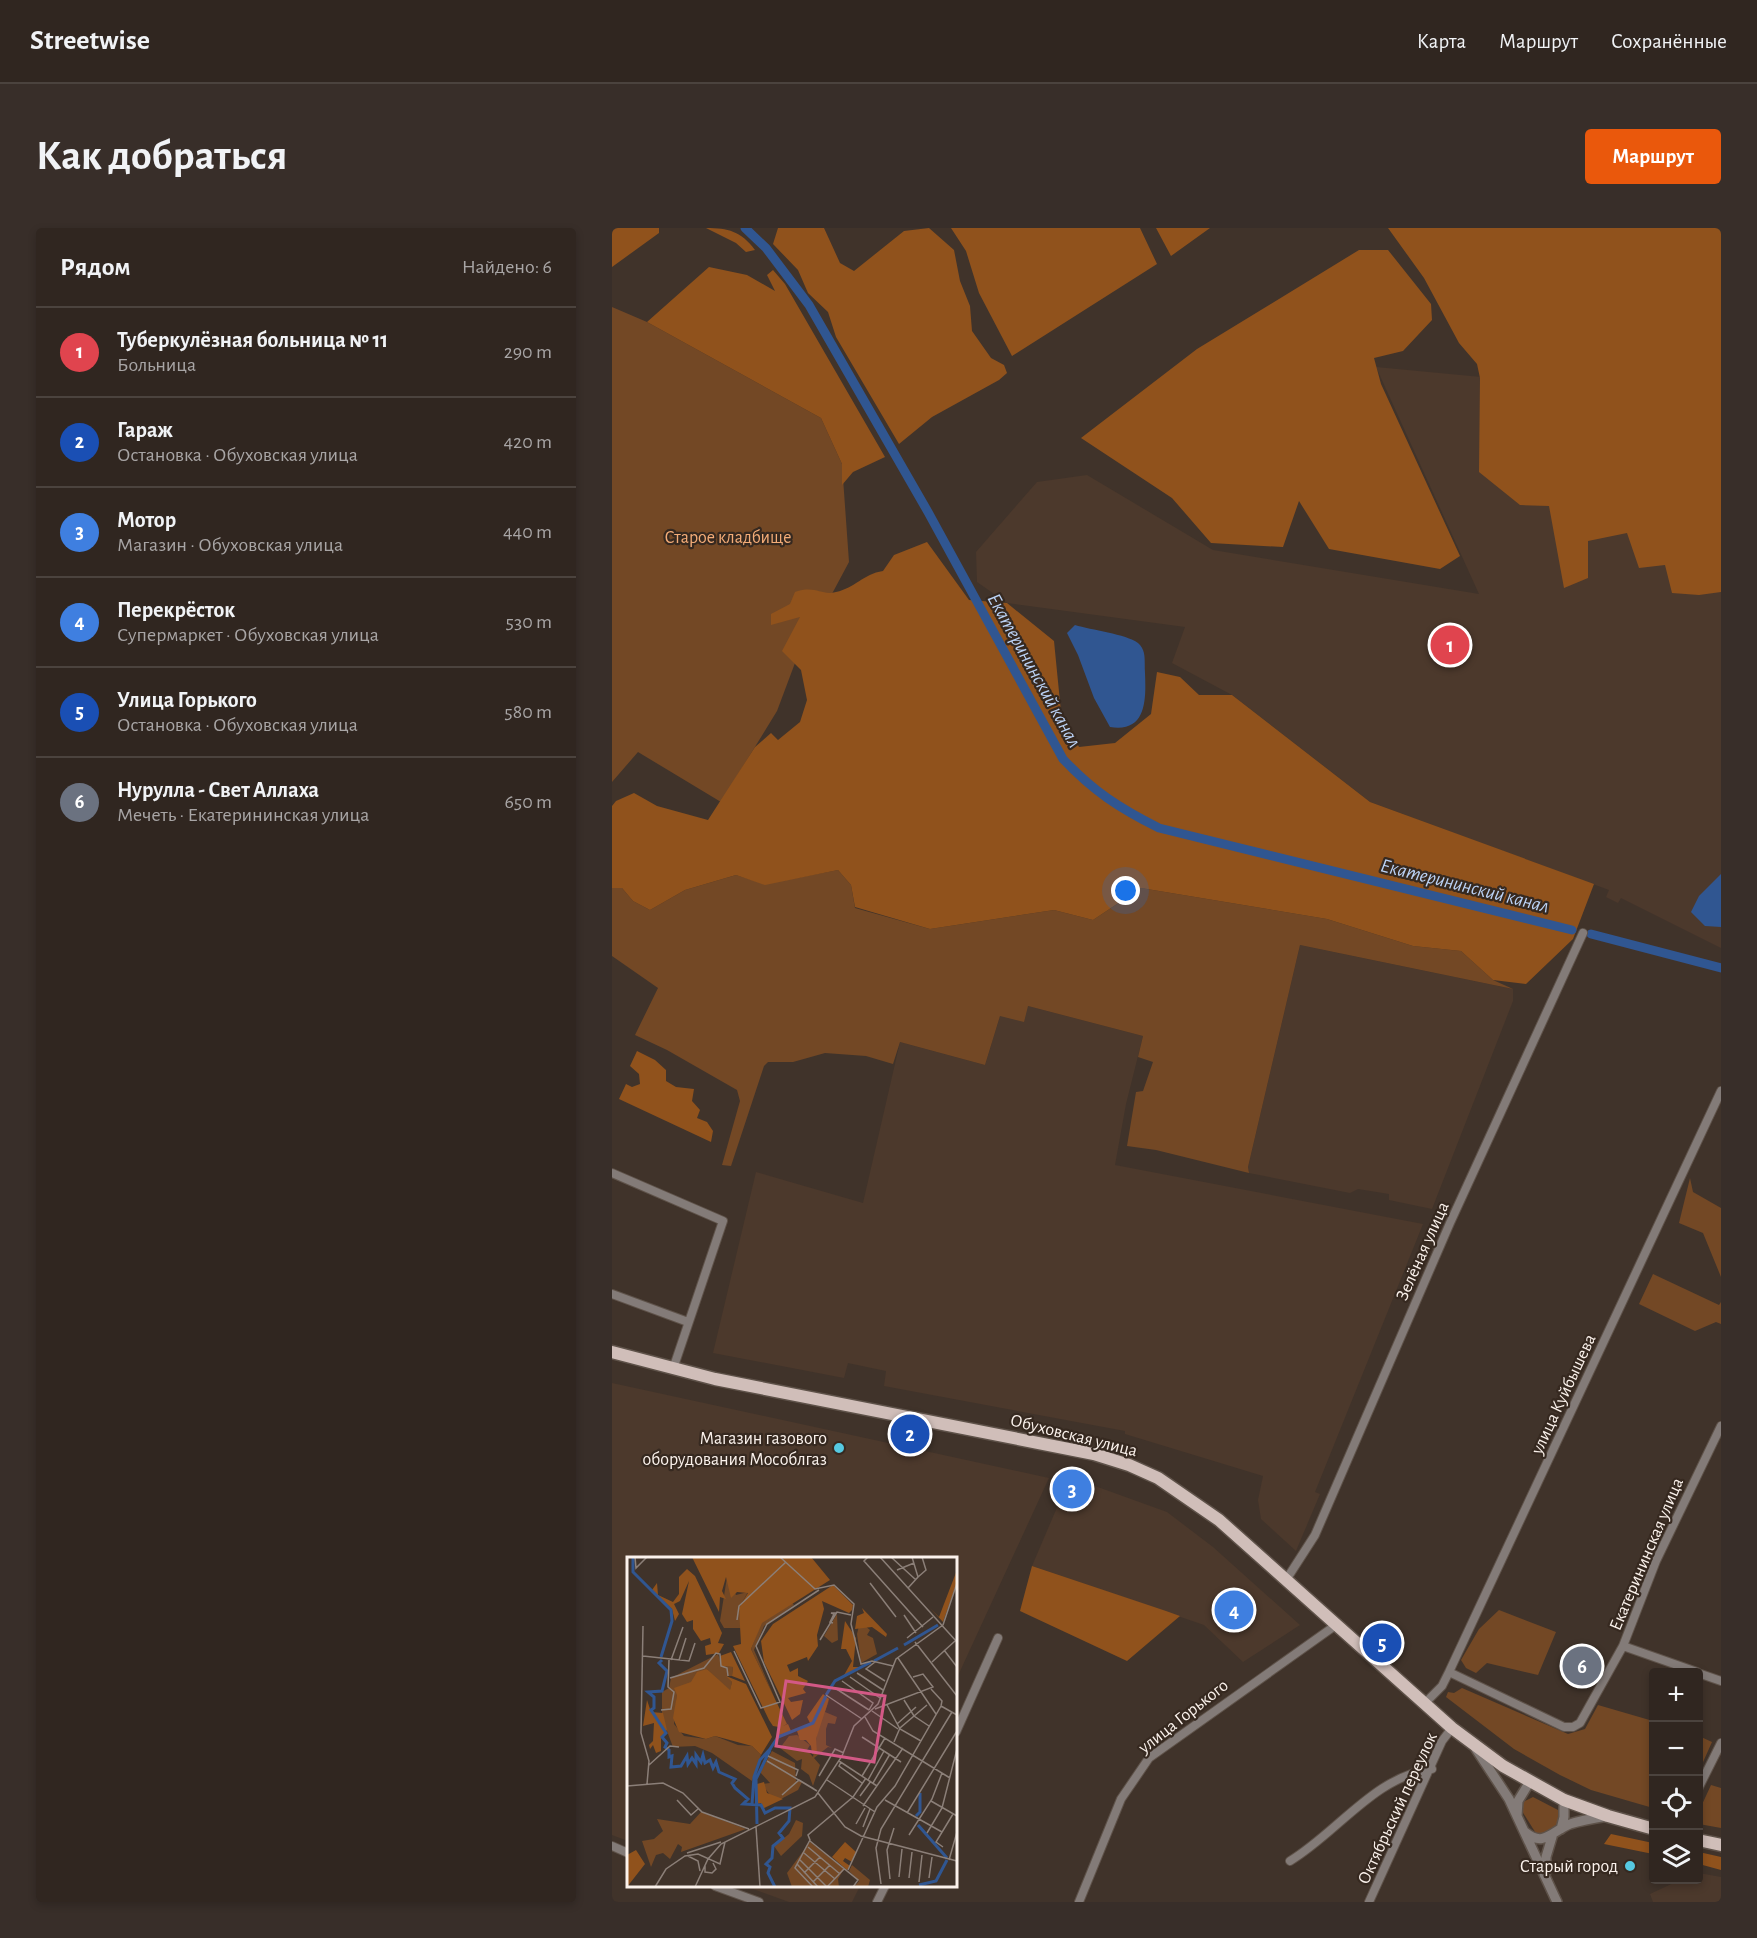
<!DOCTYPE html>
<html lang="ru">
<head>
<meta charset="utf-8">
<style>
  :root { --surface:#302620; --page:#382e29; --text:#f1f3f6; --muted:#a8a5a5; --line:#4b433e; --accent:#ea580c }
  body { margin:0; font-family:"Alegreya Sans",sans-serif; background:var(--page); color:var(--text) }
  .controls { position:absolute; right:18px; bottom:18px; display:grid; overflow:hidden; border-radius:6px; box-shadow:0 3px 9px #0003 }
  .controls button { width:54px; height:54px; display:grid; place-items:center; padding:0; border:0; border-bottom:2px solid var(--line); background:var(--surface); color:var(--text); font:30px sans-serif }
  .you { position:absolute; left:514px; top:663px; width:21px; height:21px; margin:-15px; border:4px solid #fff; border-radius:50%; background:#1a73e8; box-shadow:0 0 0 9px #1a73e833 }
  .badge { display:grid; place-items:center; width:39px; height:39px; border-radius:50%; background:var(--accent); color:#fff; font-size:20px; font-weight:700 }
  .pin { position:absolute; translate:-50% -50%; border:3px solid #fff; box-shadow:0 2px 6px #0006 }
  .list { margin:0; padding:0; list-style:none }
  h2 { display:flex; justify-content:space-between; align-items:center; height:78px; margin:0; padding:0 24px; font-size:26px }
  h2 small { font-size:20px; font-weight:400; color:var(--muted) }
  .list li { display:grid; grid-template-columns:39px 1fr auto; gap:18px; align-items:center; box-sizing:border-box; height:90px; padding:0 24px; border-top:2px solid var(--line) }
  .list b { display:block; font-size:22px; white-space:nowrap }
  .list p { margin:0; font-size:20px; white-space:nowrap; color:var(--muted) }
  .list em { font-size:20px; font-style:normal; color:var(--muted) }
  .icon { flex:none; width:33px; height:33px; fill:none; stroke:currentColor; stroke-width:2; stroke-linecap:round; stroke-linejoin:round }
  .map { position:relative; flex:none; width:1109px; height:1674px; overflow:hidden; border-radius:6px }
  header { display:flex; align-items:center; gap:36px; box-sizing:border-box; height:84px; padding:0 30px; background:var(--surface); border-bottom:2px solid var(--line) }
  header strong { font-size:28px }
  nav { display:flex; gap:33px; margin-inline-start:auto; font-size:21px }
  .intro { display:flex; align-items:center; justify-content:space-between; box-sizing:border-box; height:144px; padding:0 36px }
  h1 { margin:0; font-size:42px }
  .button { padding:15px 27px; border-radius:6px; background:var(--accent); color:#fff; font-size:21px; font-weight:700 }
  main { display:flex; gap:36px; padding:0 36px }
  aside { flex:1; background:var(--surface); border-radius:6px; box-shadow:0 3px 9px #0003 }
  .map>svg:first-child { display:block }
</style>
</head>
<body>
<header>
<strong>Streetwise</strong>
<nav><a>Карта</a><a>Маршрут</a><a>Сохранённые</a></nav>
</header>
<div class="intro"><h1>Как добраться</h1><a class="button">Маршрут</a></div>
<main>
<aside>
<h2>Рядом<small>Найдено: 6</small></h2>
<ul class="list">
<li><span class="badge" style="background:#e0444e">1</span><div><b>Туберкулёзная больница № 11</b><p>Больница</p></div><em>290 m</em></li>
<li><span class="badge" style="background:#1a4fb4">2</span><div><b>Гараж</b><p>Остановка · Обуховская улица</p></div><em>420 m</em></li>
<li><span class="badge" style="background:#3f7fe0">3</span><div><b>Мотор</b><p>Магазин · Обуховская улица</p></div><em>440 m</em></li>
<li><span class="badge" style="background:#3f7fe0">4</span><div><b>Перекрёсток</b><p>Супермаркет · Обуховская улица</p></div><em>530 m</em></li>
<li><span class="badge" style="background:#1a4fb4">5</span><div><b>Улица Горького</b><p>Остановка · Обуховская улица</p></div><em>580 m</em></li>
<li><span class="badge" style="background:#6b7280">6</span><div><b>Нурулла - Свет Аллаха</b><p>Мечеть · Екатерининская улица</p></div><em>650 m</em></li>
</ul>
</aside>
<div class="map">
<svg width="1109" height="1674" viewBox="0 0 1109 1674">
  <rect width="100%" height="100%" fill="#40332a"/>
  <path fill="#4c392c" d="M764,139L1109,172V720L1009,670L1006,675L994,669L997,662L758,574L620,467L560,435L573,399L395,375L365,354L364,324L425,254L475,247L601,322L867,366Z
    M688,717L901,761V773L820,981L777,972V966L746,961L738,965L637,945L636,939Z
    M416,778L531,808L514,876L503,937L811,996L703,1264L708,1266L684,1323L649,1291L646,1272L651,1248L513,1206V1203L272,1158L274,1143L236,1135L232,1150L101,1125L144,944L251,975L288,814L373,837L388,788Z
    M0,1155L437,1250L344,1452V1330H16V1613L0,1607Z
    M458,1249L555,1284L601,1319L688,1397L631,1434L592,1397L420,1338Z
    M1087,1645L1109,1649V1674H1041L1038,1666L1068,1652H1086Z
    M133,1658H248L240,1674H177Z"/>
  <path fill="#734825" d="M0,79L35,94L209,190L230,236L237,334L183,435L165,483L109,574L26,524L0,554Z
    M226,642L239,657L243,680L318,701L442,682L481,692L529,660L715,691L801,718L849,723L881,752L901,761L688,717L636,939L637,945L544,922L515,918L524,864L531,863L541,834L526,829L531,808L416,778L412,794L388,788L373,837L288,814L281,836L254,828L213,825L181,834H156L152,838L119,938L110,937L128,873L125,862L55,822L23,807L46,760L0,728V660H10L21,673L38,682L73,662L124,647L153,656Z
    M1078,950L1081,964L1109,980V1049L1091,1005L1067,995Z
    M1041,1046L1107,1077L1109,1074V1096L1104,1094L1083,1103L1027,1076Z
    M887,1382L944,1404L926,1447L875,1435L864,1445L854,1440L849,1432L867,1401Z
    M850,1460L956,1506L973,1501L986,1477L1041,1493V1580L979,1562L948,1547L902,1521L834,1469L836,1464L842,1465Z
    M1087,1508L1100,1514L1087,1543Z
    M1099,1557L1109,1560V1600L1087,1596V1583Z
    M921,1569L946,1582L947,1594L936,1605L925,1607L910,1583L911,1574Z"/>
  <path fill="#90521c" d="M0,0H47V5L0,39Z
    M94,0C116,0 129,3 143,22L134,24L124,15Z
    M166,0H212L228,35L242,43L292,3L317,0L342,22L348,53L358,78L360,103L379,130L392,137L395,145L387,152L320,189L287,216L224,109L216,84L196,65L186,42L161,16Z
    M339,0H528L545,36L400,128L367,65L354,23Z
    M544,0H598L559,28Z
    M776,0H1109V364L1087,367L1060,365L1053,337L1027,340L1015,305L976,313V350L952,360L937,278L908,277L867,244L868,150L865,136L847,115L812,50Z
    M747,22H776L819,76L820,92L791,123L762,130L769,156L848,328L828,341L717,321L687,273L671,319L599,315L560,270L469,210L585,121Z
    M97,39L135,47L163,63L155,47L161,42L173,56L273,229L241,244L230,257V236L209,190L35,94Z
    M315,314L357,372L395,375L442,413L449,484L467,519L503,515L539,486L545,444L568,449L587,467H620L758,574L982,656L961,711L914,756L881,752L849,723L801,718L715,691L529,660L481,692L442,682L318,701L243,679L239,657L226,642L153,657L124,647L73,662L38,682L21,673L10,660H0V578L4,573L22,565L45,578L96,592L143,519L159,505L166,512L188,494L195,472L189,442L170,423L188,389L159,397V386L178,376L183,364C204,357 209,368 224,364C243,360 251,346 271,343L282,327Z
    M25,823L43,832L54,842V853L64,859L82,861L80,873L88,882L85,890L95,894L101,903L99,914L7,871L14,856L20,859L28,856L27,846L18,838Z
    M420,1338L554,1383L568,1388L515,1433L408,1383Z
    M999,1606L1041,1615V1626L992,1616Z
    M1087,1624L1109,1629V1642L1087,1636Z"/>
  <path fill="#305691" d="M463,397C479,402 514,406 526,415C535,423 532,433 533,445C534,471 535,505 498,499L482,470L466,427L455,405Z
    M1109,646V699L1093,698L1079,684L1087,668Z"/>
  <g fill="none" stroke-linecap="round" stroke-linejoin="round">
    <path stroke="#305691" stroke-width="9" d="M133,0L154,20L197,77L316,284L451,531C481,563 507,580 547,600L960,702
      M979,706L1109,740"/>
    <defs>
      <path id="minor" d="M0,945L111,993L61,1141
        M0,1066L76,1094
        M674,1352L703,1307L838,995L971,705
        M1011,1418L1085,1444
        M837,1444L952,1499H961L968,1495L1011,1418L1044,1333L1109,1198
        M1086,1445L1109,1453
        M812,1476L830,1458L837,1444L1109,863
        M344,1504L386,1410
        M1086,1561L1109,1515
        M0,1618L16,1625
        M678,1633C725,1605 763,1548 820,1541
        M103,1658L147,1674
        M265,1674L273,1658
        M467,1674L509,1571L537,1530L724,1397
        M757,1674L830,1513L840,1500"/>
      <path id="tertiary" d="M864,1521L897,1571L945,1674
        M905,1588L906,1573L917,1555
        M949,1601L952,1589V1572
        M913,1604C932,1620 940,1603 958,1596C970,1592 983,1590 996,1588
        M934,1644V1629L940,1609"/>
      <path id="primary" d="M0,1124L103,1151L482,1226L517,1237L546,1250L607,1292L840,1500L891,1538L952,1572L996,1588L1042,1601
        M1086,1612L1109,1617"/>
    </defs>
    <use href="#minor" stroke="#5e5249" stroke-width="10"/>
    <use href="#tertiary" stroke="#5e5249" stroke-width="12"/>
    <use href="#primary" stroke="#5e5249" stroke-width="15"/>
    <use href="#minor" stroke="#837b78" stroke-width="8"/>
    <use href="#tertiary" stroke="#837b78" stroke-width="9"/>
    <use href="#primary" stroke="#d0beb9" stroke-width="12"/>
  </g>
  <g fill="#56c9e1" stroke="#362920" stroke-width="2">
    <circle cx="227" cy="1220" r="6"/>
    <circle cx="1018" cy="1638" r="6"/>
  </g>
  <g text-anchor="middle" stroke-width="4.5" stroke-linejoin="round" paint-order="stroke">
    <g font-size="18" fill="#f5ad78" stroke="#362920">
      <text x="116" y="315">Старое кладбище</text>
    </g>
    <g font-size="18" fill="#fbf2ec" stroke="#362920">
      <text transform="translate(810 1023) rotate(-66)" y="6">Зелёная улица</text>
      <text transform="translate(951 1166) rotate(-65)" y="6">улица Куйбышева</text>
      <text transform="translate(462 1207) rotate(14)" y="6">Обуховская улица</text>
      <text transform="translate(1034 1326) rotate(-67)" y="6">Екатерининская улица</text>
      <text transform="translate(571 1488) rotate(-38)" y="6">улица Горького</text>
      <text transform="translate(785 1580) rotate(-65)" y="6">Октябрьский переулок</text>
    </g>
    <g font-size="18" fill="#fbf2ec" stroke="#362920" text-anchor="end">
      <text x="215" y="1216">Магазин газового<tspan x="215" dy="21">оборудования Мособлгаз</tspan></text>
      <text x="1006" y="1644">Старый город</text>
    </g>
    <g font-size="20" font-style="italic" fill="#bbd2f5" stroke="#362920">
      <text transform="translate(423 442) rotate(61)" y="7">Екатерининский канал</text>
      <text transform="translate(853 657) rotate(14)" y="7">Екатерининский канал</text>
    </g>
  </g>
  <g transform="translate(15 1329)">
    <rect width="330" height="330" fill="#40332a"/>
    <path d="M100,20L109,38L121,35L112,51L114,71H97L93,64ZM165,46L167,48L137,69L127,93L148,142L124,92L134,66ZM210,57L211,83L205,86L197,79ZM237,68L243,73L240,78L246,81L250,97L234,106L230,77L232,69ZM91,97L95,109L106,110L105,119H100L105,125L103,134L80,112L50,138L47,167L57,179L79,182L88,179L111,188L125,189L134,198L125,224L85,196L68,189L46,190L35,161V135L42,131L44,121ZM202,143L198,155L210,160L208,167L201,166L199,172V188L205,191L201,190L187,201L193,208L186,229L182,218L174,212L175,202L170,204L153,191L162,179L170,178L183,188L180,193L186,200L192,164ZM145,194L168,206L169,224L175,225L171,233L154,242L145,241L135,227L143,226L133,215ZM74,255L119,272L54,295L55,290L51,287L43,302L36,296L29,298L24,310L15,284L27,282L36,274L30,262L63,267ZM169,263L176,266L175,279L154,299L147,289L162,277ZM183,285L217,312L211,322L212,330H165L160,316ZM225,308L243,323L241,330H227L232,324L222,314Z" fill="#734825"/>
    <path d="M65,0H184L203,23L135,66L124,92L160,167L156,169L161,167L164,174L150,179L152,170L146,169L142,163L106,89L114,87L112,51L121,36L110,35L104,41L99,20L95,34L99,42L93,40L92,55ZM60,12L68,19L95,76L91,86L97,87L92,96L79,98L78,89L84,87L83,81L74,84L66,72V63L60,65L55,57L62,24L53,44L47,47L52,57L48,64L45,52L25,33L30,26L31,38L46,45L52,37V20ZM330,13V25L316,65L303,51L312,60ZM206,28L226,48L225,53L222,56L195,44L197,52L190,78L191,89L181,104L180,100L160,108L163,115L171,111V119L181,124L176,132L179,136L161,141L164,145L176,143L173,157L165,163L137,105L134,84L146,67ZM235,51L260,77L259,80L245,70L228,72L230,59L237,56ZM218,64L229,81L226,110H234L216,120L225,104L219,92H214ZM104,95L118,124L105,119L106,110L94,109L93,99ZM80,112L103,133L105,125L99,119L119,127L145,180L134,198L125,189L88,179L79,182L52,175L46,161L50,138L47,131L64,125L70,115ZM196,137L202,142L189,182L190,197H185L184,189L179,183H173L170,174L183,166L180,160ZM20,143L24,155L36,156L40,173L34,180V194L29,196L26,188L23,192L22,188L26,184L27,166L16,169ZM137,225L140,236L156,242L135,252L134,246L130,247V227ZM218,285L229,295L225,305L218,301L216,304L223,309L220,313L205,300ZM9,293L18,307L0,330V298Z" fill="#90521c"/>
    <path fill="none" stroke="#305691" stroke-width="3" d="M6,0V15L44,53L45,64L34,100M277,88L311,68M35,103L32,106L40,114L35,134L21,135L27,140V151L24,153L39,176L35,180L40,186L38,190L42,193V200L45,199L44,210L54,209L60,199L61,207L65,201L69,207V198L74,205L76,198L78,206L83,203L86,211L89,205L92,215L108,222L105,226L108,231L121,242L116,247L134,248L138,256L148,251H163L162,264L152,276L156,281L146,289L145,301L139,307L143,310L141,316L148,330M247,104L271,91M199,138L208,124L244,105M143,192L151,180L186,166L199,139M125,247L127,220L133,203L144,191M289,259L293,255V236M130,267L129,222L143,193M291,268L320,301M292,328L309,324L320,303"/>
    <path fill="none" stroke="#8b7f78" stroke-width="1.5" d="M8,0L9,11L20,0M153,0L188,32L207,28L227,47L224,67L234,107L245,104L266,109M241,0L237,4L296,70M253,0L330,85M264,0L289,23M270,13L287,6M291,20L299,13L295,0M243,26L269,60M281,31L291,20L285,0M277,58L289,76M110,63L112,49L159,5M206,66L203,65L207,57L204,56H210M316,68L330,26M16,69L14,176L22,204L20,227M280,81L306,60M193,83L210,55L224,58M288,85L330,139M317,93L330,110M107,94L134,151L153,145L129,89L140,67L192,33M16,99L62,104L68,86M271,101L309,157M44,103L56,70M52,103L59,81M248,105L239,112L258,124M305,105L328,84M230,116L256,133M223,120L253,141M43,121L77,111L89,96L93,97L94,109L100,111L101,119M215,124L246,146L242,153M208,131L242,153M199,138L235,162M277,143L287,159L302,169M260,148L273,172L294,184M314,149L330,158M248,152L306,130L296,117L286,120M34,153L44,152L47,135L41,130L42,103M245,154L271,172M238,160L246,174L323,221M270,167L289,150M235,180L274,205M267,185L273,171L300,148M141,199L171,213L169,219M140,204L190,234M212,204L250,229M214,205L212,209L235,226M22,208L43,189L52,190M192,219L208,192L217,196M235,219L258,181M200,223L248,255M241,223L257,194M246,226L263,197M0,229L36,226L56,236L75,255L122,272M191,236L218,270L234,279L330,304M155,238L172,223L187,232M233,239L244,224M50,243L64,258L71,252M258,243L315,275M304,244L330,259M236,249L276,191M280,256L330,174M229,267L238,251M129,270L133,330M236,270L243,252M300,276L315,251L330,192M282,278L305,242L315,216M183,284L231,323L226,330M181,290L213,317M316,290L309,285L326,257M60,296L94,285M177,296L208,322M61,299L71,304L73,314M173,303L200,330M322,303L330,275M170,307L191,330M78,308V315L85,316L89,312L86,306M221,313L250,250L268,229L314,149L315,144L304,132M177,316L193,300M272,320L275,292M282,321L285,295M302,321L305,300M263,322L260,293L267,271M186,325L203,308M292,325L295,298M254,327L249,291L254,272L325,155M28,330L39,312L58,299L71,297L93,307L98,285M68,330L81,302L94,287L188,240L215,199L227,169L251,147L269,102L316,68M186,330L168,311L183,283L181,278L226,240L239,221M200,330L217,312"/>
    <path fill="#d35986" fill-opacity="0.15" stroke="#d35986" stroke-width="3" d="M159,124L258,139L247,205L149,189Z"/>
    <rect width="330" height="330" fill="none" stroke="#fbf2ec" stroke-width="3"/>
  </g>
</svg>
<div class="controls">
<button>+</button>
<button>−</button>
<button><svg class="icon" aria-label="locate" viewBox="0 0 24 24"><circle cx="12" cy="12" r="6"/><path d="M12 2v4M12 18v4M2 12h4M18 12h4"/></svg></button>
<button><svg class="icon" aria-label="layers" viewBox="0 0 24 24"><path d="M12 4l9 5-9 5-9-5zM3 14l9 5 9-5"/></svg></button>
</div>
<div class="you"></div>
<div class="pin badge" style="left:838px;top:417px;background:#e0444e">1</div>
<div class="pin badge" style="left:298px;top:1206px;background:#1a4fb4">2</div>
<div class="pin badge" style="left:460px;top:1261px;background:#3f7fe0">3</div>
<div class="pin badge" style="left:622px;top:1382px;background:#3f7fe0">4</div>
<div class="pin badge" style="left:770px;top:1415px;background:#1a4fb4">5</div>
<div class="pin badge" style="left:970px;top:1438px;background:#6b7280">6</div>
</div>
</main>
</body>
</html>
